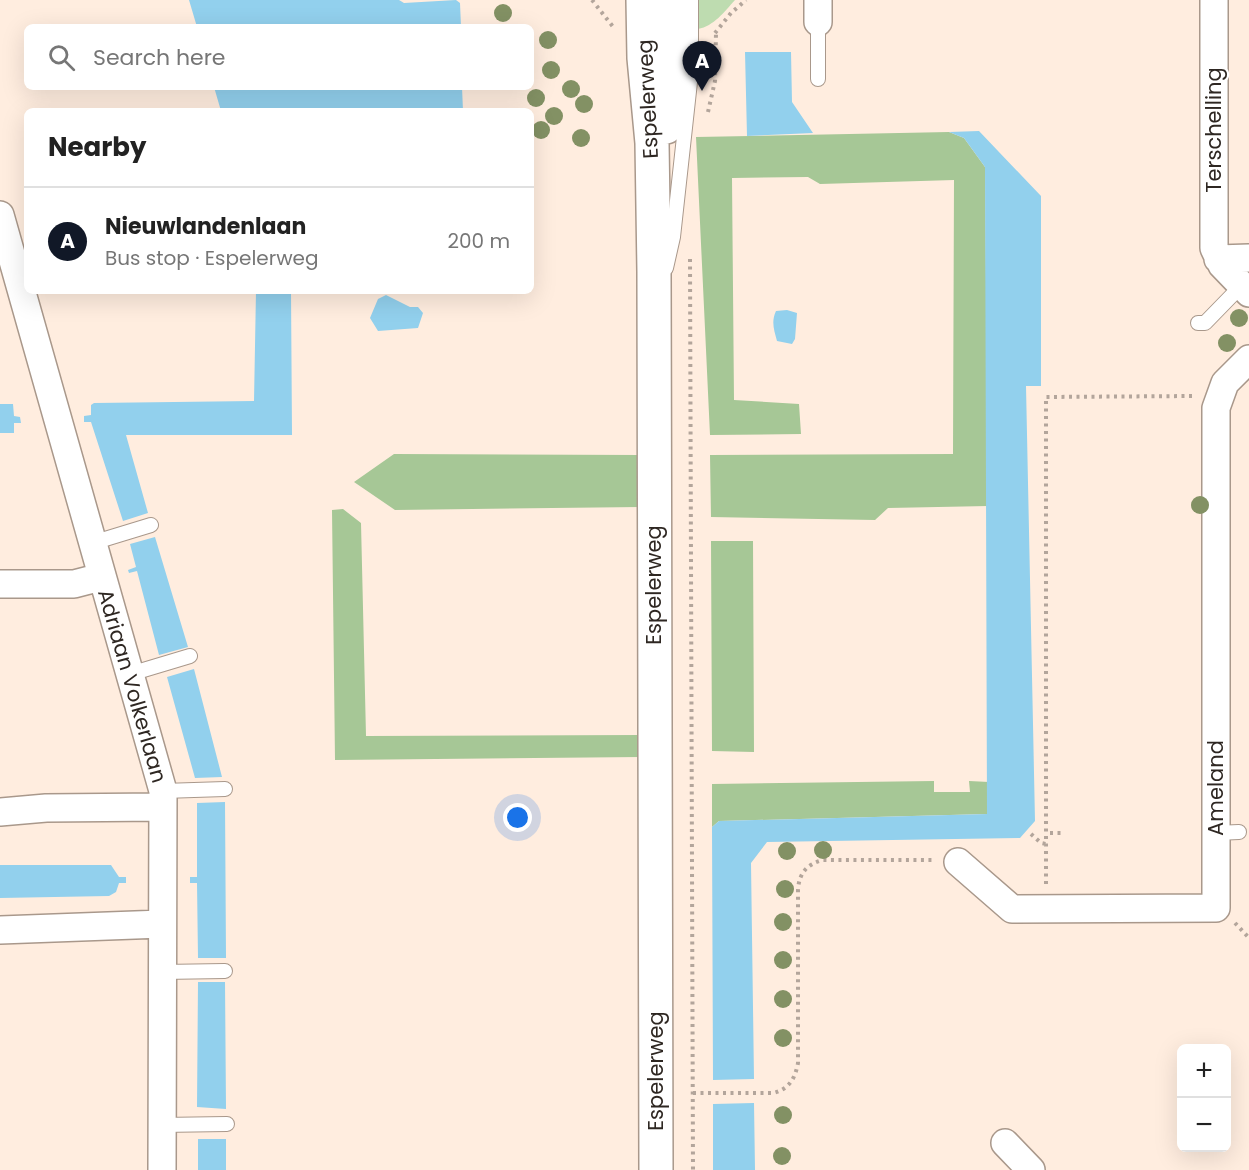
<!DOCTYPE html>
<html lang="en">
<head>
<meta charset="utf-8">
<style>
  :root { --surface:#fff; --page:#f6f6f6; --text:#222; --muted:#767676; --line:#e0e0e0; --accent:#111827 }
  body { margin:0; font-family:Poppins,sans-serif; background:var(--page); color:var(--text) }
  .controls { position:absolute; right:18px; bottom:18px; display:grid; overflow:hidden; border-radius:9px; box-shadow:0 6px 24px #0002 }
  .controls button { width:54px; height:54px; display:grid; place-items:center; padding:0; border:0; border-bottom:2px solid var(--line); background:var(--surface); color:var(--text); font:30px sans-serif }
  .you { position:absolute; left:518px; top:818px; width:21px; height:21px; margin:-15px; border:4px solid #fff; border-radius:50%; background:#1a73e8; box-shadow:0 0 0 9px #1a73e833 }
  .badge { display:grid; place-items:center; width:39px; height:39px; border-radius:50%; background:var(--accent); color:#fff; font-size:20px; font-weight:700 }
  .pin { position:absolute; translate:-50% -50px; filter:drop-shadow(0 2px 3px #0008) }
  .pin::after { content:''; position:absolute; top:32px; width:21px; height:18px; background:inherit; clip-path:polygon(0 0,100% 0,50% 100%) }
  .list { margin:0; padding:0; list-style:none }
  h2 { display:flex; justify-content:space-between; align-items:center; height:78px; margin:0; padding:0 24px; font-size:26px }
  h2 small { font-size:20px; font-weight:400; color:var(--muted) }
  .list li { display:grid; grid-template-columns:39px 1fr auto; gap:18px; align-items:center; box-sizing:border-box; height:108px; padding:0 24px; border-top:2px solid var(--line) }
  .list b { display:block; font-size:22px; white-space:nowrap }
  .list p { margin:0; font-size:20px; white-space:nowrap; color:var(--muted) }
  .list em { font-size:20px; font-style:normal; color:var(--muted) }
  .icon { flex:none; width:33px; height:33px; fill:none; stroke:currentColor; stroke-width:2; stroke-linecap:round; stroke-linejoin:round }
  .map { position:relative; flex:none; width:1249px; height:1170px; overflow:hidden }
  .search { position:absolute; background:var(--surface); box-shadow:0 6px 24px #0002; left:24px; top:24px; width:510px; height:66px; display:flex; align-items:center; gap:15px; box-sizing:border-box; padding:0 21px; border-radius:9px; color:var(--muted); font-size:22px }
  .panel { position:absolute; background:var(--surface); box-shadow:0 6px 24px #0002; left:24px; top:108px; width:510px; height:186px; border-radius:9px }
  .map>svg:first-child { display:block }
</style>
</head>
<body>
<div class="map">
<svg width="1249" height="1170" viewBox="0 0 1249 1170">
  <rect width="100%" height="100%" fill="#ffeddf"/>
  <path fill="#bedcb0" d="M696,0H735C724,12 714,26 698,29Z"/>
  <path fill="#a6c796" d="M949,132L964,138L985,167L988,506L888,508L875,520L711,517L710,455L953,454L954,180L820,184L808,177L732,178L734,400L799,404L801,434L710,435L696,137Z
    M394,454L640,455V507L395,510L354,482Z
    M343,509L361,523L366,736L641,735V757L335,760L332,510Z
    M711,541H753L754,752L712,751Z
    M934,781V792H970L969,781L989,782L987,814L719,821L712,827V784Z"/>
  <path fill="#92d0ed" d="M189,0H399L404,3L456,0L460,3L461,27H197Z
    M745,52H791L792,102L813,133L747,136Z
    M214,87H462L463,111H221Z
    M979,131L1041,196V386H1026L1035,821L1020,838L767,842L751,863L754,1079L713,1080L712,827L719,821L987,814L985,167L964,138L949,132Z
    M256,291H291L292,435H126L148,513L123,521L91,422H84V416L91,415V405L94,403L254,401Z
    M386,295L410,307H418L423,313L418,328L378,331L370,318L378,299Z
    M787,310L797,313L795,339L792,344L777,341C774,330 771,322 776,311Z
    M0,404H13L14,416L20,417L21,423H14V433H0Z
    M155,537L188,647L159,655L137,571L129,573L128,570L136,567L130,544Z
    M194,669L222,777L195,778L167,677Z
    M225,802L226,958H198L197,883H190V877H197V803Z
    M0,865H111L119,877H126V883H119L116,892L109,896L0,898Z
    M198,982H225L226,1109L197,1107Z
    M754,1103L755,1170H713V1104Z
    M198,1139H226V1170H198Z"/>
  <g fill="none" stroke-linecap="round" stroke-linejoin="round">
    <defs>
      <path id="lane" d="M818,79V22
        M666,268L673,237L691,73V0
        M1198,323H1205L1241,286
        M92,543L151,525
        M130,674L190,656
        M163,791L225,789
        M1216,833L1239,832
        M162,972L225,971
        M161,1125L227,1124"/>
      <path id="street" d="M1214,0V248L1222,265L1249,293
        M818,22V0
        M0,215L163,791L162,1170
        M1218,259L1249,258
        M0,584H74L101,577
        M0,812L46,808L162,807
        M958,862L1012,909L1216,908V408L1225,383L1249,359
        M0,930L162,924
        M1005,1143L1031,1170"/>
      <path id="primary" d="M643,0L644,58L652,143L654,272L656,1170
        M666,127L673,0"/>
    </defs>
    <use href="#lane" stroke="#a9988b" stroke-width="16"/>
    <use href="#street" stroke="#a9988b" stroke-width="30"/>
    <use href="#primary" stroke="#a9988b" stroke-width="36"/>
    <path stroke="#b3a59b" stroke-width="4" stroke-dasharray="3 4.5" stroke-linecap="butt" d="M592,0L614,28
      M715,33L731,13L746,0
      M708,112L715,81L716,33
      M690,259L693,1170
      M1050,833H1064
      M1031,834L1041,843L1046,844
      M1046,884V397L1193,396
      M1235,923L1249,938
      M693,1093H773C789,1089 795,1079 798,1063V890C799,873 807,864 823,860H934"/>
    <use href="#lane" stroke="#fff" stroke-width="14"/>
    <use href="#street" stroke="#fff" stroke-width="27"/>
    <use href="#primary" stroke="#fff" stroke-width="33"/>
  </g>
  <g fill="#839164">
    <circle cx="503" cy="13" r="9"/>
    <circle cx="548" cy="40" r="9"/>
    <circle cx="551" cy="70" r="9"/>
    <circle cx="571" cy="89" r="9"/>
    <circle cx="536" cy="98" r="9"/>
    <circle cx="584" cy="104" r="9"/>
    <circle cx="554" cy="116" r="9"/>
    <circle cx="541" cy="130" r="9"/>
    <circle cx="581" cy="138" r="9"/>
    <circle cx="1239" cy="318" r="9"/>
    <circle cx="1227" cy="343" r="9"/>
    <circle cx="1200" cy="505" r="9"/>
    <circle cx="823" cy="850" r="9"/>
    <circle cx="787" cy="851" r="9"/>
    <circle cx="785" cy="889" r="9"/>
    <circle cx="783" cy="922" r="9"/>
    <circle cx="783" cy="960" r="9"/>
    <circle cx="783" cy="999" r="9"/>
    <circle cx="783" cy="1038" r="9"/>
    <circle cx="783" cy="1115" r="9"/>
    <circle cx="782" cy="1156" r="9"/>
  </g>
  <g text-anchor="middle" stroke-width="4.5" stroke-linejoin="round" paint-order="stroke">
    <g font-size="21" fill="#2e2722" stroke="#fff">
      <text transform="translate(648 99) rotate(-93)" y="7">Espelerweg</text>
      <text transform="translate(1214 130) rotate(-90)" y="7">Terschelling</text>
      <text transform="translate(654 585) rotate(-90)" y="7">Espelerweg</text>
      <text transform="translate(132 686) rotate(74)" y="7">Adriaan Volkerlaan</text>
      <text transform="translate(1216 788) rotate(-90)" y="7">Ameland</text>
      <text transform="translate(656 1071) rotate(-90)" y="7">Espelerweg</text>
    </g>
  </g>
</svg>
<div class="controls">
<button>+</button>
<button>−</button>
</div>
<div class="you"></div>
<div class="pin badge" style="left:702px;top:91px">A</div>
<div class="search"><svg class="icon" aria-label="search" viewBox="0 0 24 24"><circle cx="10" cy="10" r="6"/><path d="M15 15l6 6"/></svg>Search here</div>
<section class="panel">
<h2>Nearby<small></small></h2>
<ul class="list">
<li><span class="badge">A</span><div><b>Nieuwlandenlaan</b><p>Bus stop · Espelerweg</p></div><em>200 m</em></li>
</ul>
</section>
</div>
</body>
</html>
